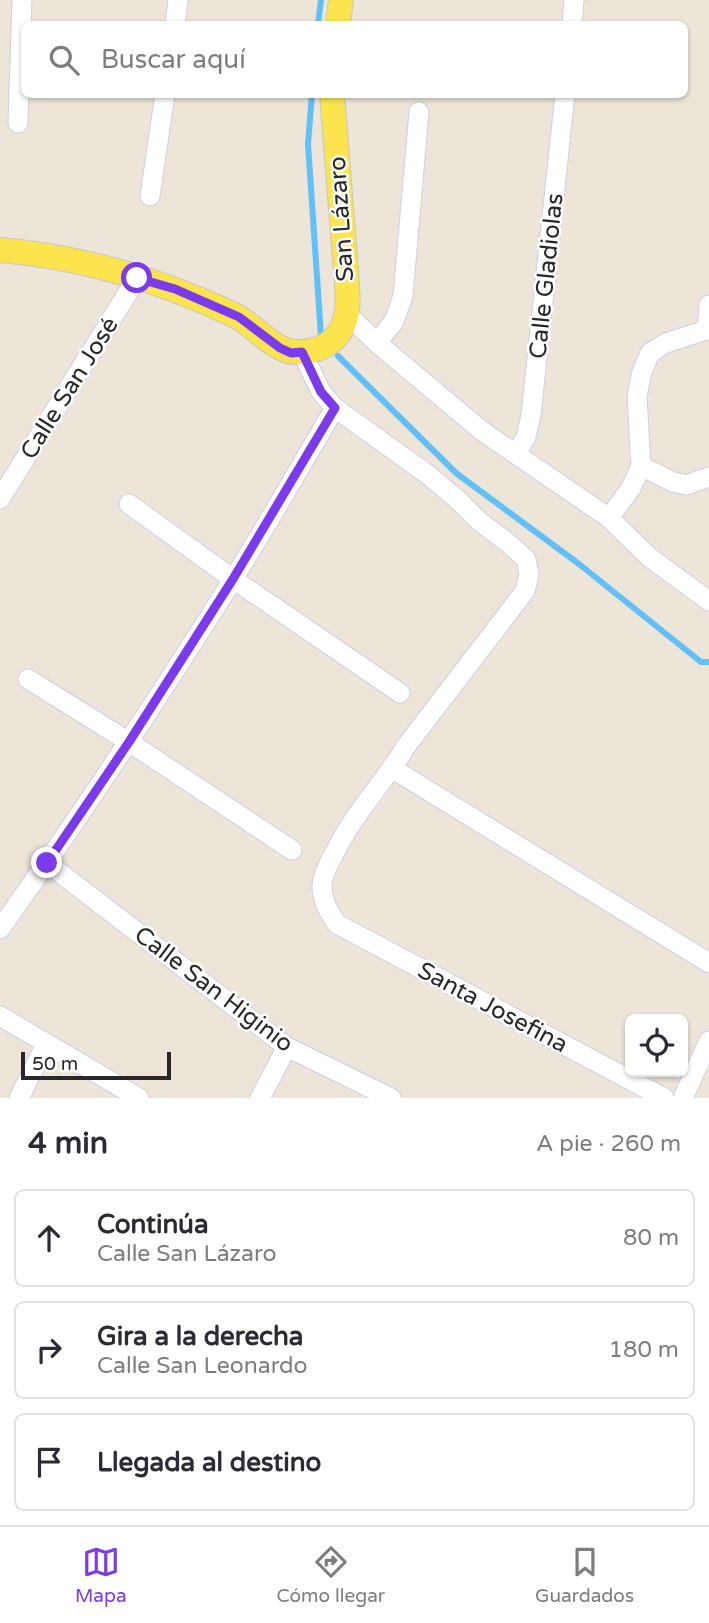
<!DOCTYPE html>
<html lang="es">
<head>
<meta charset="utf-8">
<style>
  :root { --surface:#fff; --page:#f2f2f3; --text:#2b2b33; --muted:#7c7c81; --line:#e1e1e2; --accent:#7c3aed }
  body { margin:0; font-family:"Varela Round",sans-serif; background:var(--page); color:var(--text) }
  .controls { position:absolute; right:21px; bottom:21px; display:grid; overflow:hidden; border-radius:10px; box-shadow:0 2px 5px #0004 }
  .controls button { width:63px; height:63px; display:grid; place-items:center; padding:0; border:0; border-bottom:2px solid var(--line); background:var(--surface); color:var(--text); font:35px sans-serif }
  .scale { position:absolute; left:21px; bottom:18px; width:150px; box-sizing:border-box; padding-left:7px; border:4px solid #282828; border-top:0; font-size:19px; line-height:24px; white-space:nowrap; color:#282828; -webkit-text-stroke:5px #fff; paint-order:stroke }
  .stop { position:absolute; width:21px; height:21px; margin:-16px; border:5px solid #7c3aed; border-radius:50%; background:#fff }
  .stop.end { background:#7c3aed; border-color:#fff; box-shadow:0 2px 7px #0008 }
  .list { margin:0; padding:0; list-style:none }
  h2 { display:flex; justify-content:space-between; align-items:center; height:91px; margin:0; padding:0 28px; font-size:30px }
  h2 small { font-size:23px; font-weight:400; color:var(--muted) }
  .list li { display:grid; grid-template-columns:46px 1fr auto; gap:21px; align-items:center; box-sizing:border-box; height:98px; margin:0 14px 14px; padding:0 14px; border:2px solid var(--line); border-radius:10px }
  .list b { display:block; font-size:26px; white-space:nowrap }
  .list p { margin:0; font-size:23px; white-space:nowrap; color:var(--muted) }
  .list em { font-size:23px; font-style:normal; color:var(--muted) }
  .icon { flex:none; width:38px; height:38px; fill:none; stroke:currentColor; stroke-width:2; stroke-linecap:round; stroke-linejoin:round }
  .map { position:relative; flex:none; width:709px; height:1098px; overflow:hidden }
  .search { position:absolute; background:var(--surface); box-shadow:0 2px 5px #0004; left:21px; right:21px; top:21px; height:77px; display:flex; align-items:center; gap:18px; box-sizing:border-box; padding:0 24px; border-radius:10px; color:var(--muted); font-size:26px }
  .sheet { height:427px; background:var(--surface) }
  nav { display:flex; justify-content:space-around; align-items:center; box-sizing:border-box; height:98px; border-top:2px solid var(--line); background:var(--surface); font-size:19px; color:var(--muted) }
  nav a { display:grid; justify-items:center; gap:4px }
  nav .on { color:var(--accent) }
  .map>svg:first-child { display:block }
</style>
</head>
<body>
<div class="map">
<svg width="709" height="1098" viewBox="0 0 709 1098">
  <rect width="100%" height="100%" fill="#ece5d8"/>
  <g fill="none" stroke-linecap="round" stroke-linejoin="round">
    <path stroke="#61c0f7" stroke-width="6" d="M318,24L321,0
      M312,94L308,144L321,336
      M338,356L456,473L579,564L701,662H709"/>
    <defs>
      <path id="minor" d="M175,24L178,0
        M572,24L574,0
        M18,123L22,0
        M150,196L165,94
        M347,314L377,343L482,431L609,518L649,557L709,601
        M707,329L709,305
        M377,343L394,321L403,296L419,112
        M302,352L321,392L335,408L427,474L458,500L479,521L508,543L526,559L529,574L525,591L407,745C384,783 353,814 334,854C330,861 325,870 323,879C319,896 328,911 337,924L664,1098
        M516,454L526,437L531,415L565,94
        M641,466L673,482L686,485L709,477
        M0,499L137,278
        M129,504L233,579L400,693
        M609,518L631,488L641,466L637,396L642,372L650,353L666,343L709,329
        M28,679L129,742L292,850
        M393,769L709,963
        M47,863L287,1047L391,1098
        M0,929C81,815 158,699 232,581C268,524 301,465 335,408
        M0,1016L139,1098
        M19,1098L46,1044
        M260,1098L287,1047
        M683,1098L709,1041"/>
      <path id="major" d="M338,24L341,0
        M0,250C81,257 163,281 236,316C254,325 275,352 295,352C320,353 341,341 346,316C349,306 347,294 347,283L332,94"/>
    </defs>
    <use href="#minor" stroke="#cdcfe3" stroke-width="21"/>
    <use href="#major" stroke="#c7c7c7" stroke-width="26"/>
    <use href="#minor" stroke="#fff" stroke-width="19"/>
    <use href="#major" stroke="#fbe44e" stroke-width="24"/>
  </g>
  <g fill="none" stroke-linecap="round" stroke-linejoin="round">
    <path stroke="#7c3aed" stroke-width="9" d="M47,863L129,742L233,579L335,408L321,392L302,352L291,353L280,348L239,317L175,289L137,278"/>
  </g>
  <g text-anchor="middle" stroke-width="5" stroke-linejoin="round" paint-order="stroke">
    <g font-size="24" fill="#282828" stroke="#fff">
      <text transform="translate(341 219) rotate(-94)" y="8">San Lázaro</text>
      <text transform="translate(546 276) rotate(-84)" y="8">Calle Gladiolas</text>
      <text transform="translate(69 388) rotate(-58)" y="8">Calle San José</text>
      <text transform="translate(214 989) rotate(37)" y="8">Calle San Higinio</text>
      <text transform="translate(493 1007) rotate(28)" y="8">Santa Josefina</text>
    </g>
  </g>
</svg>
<div class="controls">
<button><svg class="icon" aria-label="locate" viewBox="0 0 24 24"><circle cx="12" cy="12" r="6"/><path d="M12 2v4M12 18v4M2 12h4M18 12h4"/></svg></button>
</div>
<div class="scale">50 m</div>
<div class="stop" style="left:137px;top:278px"></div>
<div class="stop end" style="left:47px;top:863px"></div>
<div class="search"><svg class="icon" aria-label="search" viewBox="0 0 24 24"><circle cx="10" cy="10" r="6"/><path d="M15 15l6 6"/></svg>Buscar aquí</div>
</div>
<section class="sheet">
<h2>4 min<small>A pie · 260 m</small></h2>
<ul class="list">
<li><svg class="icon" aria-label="ahead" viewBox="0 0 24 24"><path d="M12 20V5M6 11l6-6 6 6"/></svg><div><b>Continúa</b><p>Calle San Lázaro</p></div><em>80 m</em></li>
<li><svg class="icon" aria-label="right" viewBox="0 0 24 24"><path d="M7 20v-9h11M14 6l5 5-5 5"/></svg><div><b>Gira a la derecha</b><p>Calle San Leonardo</p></div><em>180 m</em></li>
<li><svg class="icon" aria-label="arrive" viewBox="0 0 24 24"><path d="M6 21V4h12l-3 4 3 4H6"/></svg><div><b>Llegada al destino</b></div></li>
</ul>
</section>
<nav>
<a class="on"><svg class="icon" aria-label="map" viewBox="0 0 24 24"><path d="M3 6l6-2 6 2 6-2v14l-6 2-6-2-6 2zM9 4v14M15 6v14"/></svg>Mapa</a>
<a><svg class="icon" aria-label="directions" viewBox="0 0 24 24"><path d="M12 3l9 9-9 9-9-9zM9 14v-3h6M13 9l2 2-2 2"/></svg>Cómo llegar</a>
<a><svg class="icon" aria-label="saved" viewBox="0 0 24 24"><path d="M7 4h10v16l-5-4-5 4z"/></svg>Guardados</a>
</nav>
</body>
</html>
